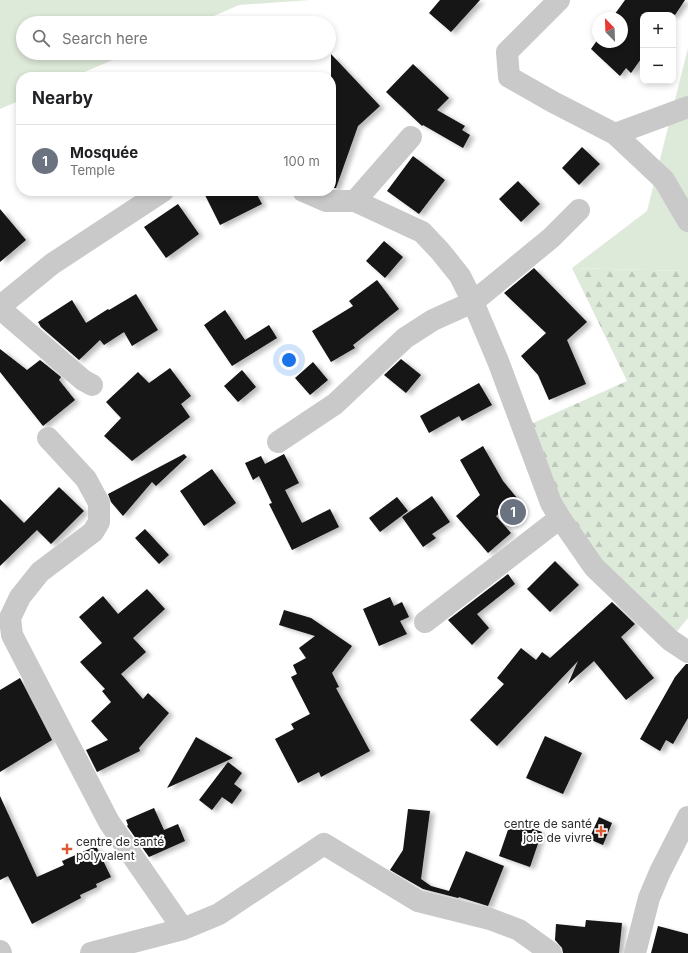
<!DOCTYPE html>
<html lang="en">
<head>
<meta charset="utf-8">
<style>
  :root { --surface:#fff; --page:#f6f6f6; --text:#202124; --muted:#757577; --line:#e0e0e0; --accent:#2563eb }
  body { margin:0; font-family:Inter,sans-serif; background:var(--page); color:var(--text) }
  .controls { position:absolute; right:12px; top:12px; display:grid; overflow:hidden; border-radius:8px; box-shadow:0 2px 6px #0003 }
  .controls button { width:36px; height:36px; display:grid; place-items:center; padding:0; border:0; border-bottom:1px solid var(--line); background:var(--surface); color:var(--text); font:20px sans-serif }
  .compass { position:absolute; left:592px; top:12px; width:36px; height:36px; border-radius:50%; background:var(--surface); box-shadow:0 2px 6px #0003; rotate:337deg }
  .you { position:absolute; left:289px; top:360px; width:14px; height:14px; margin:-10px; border:3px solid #fff; border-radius:50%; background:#1a73e8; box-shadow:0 0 0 6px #1a73e833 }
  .badge { display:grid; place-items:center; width:26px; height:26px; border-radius:50%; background:var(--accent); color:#fff; font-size:13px; font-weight:700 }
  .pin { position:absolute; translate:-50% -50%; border:2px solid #fff; box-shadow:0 1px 4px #0006 }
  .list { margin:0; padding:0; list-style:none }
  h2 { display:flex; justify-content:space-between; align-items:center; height:52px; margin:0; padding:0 16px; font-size:17px }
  h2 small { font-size:13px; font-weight:400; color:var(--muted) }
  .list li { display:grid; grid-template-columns:26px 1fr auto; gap:12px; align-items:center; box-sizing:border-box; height:72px; padding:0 16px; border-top:1px solid var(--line) }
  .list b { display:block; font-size:15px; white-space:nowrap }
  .list p { margin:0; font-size:13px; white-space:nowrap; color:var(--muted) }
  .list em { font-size:13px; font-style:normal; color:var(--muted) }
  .icon { flex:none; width:22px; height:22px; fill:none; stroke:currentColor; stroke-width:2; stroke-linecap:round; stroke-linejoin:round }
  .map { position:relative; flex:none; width:688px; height:953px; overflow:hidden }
  .search { position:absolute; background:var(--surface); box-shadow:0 2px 6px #0003; left:16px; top:16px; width:320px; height:44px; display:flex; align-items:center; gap:10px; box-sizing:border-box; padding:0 14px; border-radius:22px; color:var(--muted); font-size:15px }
  .panel { position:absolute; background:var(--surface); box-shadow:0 2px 6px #0003; left:16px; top:72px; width:320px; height:124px; border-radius:16px }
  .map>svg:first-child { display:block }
</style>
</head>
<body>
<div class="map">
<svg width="688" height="953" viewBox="0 0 688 953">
  <defs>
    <pattern id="forest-firs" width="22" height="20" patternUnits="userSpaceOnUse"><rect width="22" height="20" fill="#dde9d9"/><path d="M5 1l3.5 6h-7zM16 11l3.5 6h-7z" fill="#bec8ba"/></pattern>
    <filter id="shadow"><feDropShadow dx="4.5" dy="2.5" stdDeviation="2" flood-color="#0004"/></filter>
  </defs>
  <rect width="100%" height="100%" fill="#fff"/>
  <path fill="#dde9d9" d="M0,0H310L239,5L198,23H23V53H129L73,77H21V100L0,109Z
    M688,48V271L572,268L647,211Z"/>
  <path fill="url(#forest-firs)" d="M572,268L688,271V618L670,640L594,567L522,428L627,381Z"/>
  <path fill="#131313" filter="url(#shadow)" d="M440,0H480L451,32L429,13Z
    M625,0H685L675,15H643V56L631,73L626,68L620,76L591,49L598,39V42H622V18H612Z
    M331,54L380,106L358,126L336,188H331Z
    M413,64L449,98L437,110L465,126L462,130L470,135L463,148L423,125L422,126L386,92Z
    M582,147L600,164L579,185L562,168Z
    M413,156L445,180L419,214L387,191Z
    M518,181L540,204L521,222L499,199Z
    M203,191H255L262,204L220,225Z
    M178,204L199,234L166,258L144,227Z
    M0,209L26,240L0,262Z
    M384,241L403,257L385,278L366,261Z
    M534,268L587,322L567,340L586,384L549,400L538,375L521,356L546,333L504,293Z
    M377,280L399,309L353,345L355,348L331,362L312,331L353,306L349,301Z
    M136,294L158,330L132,346L124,332L104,345L100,340L79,360L41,327L38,322L72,300L86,323L108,309L109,310Z
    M225,310L245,340L269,325L277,338L232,366L204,325Z
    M0,349L27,370L40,360L61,377L59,380L75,400L43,426L0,372Z
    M401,359L421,375L406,393L384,375Z
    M313,362L328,380L310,395L295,378Z
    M170,368L191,396L181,404L190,417L132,461L104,436L121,418L106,402L138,372L149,383Z
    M242,370L256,387L238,402L224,386Z
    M479,383L492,405L462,421L459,416L429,433L420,416Z
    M483,446L503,481L517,498L496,516L511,533L488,553L456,516L480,495L460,460Z
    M184,454L187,457L156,486L152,482L123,516L111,502L108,494Z
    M284,454L299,483L285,490L302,523L330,509L339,527L292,550L269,504L272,503L259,476L253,480L245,463L261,456L265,464Z
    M212,469L236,503L204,526L180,491Z
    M59,487L84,511L51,544L37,530L0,566V499L24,523Z
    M432,496L450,522L432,534L436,538L423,547L402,517Z
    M397,497L408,511L380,532L369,518Z
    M145,529L169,555L159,564L135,538Z
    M555,561L579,585L550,612L527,589Z
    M508,574L515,584L477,614L489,628L472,645L448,620Z
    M147,589L165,609L133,638L146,652L121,674L143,699L148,693L169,713L139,748L140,751L97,772L86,750L108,740L91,721L111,702L102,691L105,689L80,662L102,643L79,617L103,596L118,614Z
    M390,597L394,606L402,602L409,617L400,621L407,634L379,646L363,609Z
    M612,602L635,624L621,637L654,678L626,700L594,661L568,684L578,661L497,746L470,720L504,684L497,678L521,648L536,660L542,652L550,658Z
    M284,610L311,618L352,646L332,673L339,687L336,688L370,751L321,777L319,772L298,783L275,739L294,729L291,724L310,714L291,677L297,674L293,665L306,658L299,648L315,636L279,625Z
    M686,664H688V718L673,744L666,740L660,751L640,739L675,677Z
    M20,678L52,740L0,772V690Z
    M545,736L582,753L563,794L526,778Z
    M196,737L233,758L167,788Z
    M228,762L242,773L234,784L242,790L232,804L222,797L212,810L199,800Z
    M0,796L37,877L64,865L62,861L96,846L111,877L96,884L97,887L80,895L81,898L32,924L8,876L0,880Z
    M154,808L164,830L178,824L185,841L149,857L127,826L128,825L126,820Z
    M408,809L430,811L421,879L431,886L449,891L466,851L504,866L488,906L459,897L458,898L423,889L390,870L403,850Z
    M599,817L612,823L603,845L589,839Z
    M511,821L542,832L530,867L499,856Z
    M586,920L622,923L619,953H563L562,948L555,940L556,924L585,927Z
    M658,926L688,934V953H651Z"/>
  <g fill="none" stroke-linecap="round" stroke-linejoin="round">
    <path stroke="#c9c9c9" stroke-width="22" d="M559,0L507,52L509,77L553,102L615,134L664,180L688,221
      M615,134L688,107
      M303,191L326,201H355L422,232L440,251L460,276L473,302L498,361L551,503L560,518L594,567L670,640L688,652
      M355,201L411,137
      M92,385L83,380L4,312L1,308L3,304L52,264L163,191
      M48,438L86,479L99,503V522L93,532L40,572L20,597L10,618L12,635L109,822L183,929
      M278,442L335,404L405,338L433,320L473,302L551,238L579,210
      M425,622L560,518
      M0,951L1,953
      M91,953L183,929L219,914L324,844L418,901L490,919L519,930L551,953
      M635,953L649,898L660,872L688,817"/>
  </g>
  <g fill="#de5a33" stroke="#fff" stroke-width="1.5">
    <path d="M599 825h4v4h4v4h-4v4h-4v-4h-4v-4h4z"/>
    <path d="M65 843h4v4h4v4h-4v4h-4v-4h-4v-4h4z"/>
  </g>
  <g text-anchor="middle" stroke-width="4" stroke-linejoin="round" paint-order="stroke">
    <g font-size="12" fill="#2c2c2c" stroke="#fff" text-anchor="end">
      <text x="592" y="828">centre de santé<tspan x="592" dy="14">joie de vivre</tspan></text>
      <text x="76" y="846" text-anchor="start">centre de santé<tspan x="76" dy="14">polyvalent</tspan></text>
    </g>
  </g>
</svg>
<div class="controls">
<button>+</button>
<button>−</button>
</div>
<svg class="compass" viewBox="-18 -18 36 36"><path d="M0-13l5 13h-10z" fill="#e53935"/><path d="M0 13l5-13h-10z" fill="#757577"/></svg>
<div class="you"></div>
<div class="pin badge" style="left:513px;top:512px;background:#6b7280">1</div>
<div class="search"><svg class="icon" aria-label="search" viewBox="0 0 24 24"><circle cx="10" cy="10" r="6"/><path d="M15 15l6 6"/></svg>Search here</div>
<section class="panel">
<h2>Nearby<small></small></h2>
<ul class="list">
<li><span class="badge" style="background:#6b7280">1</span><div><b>Mosquée</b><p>Temple</p></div><em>100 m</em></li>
</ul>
</section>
</div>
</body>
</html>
